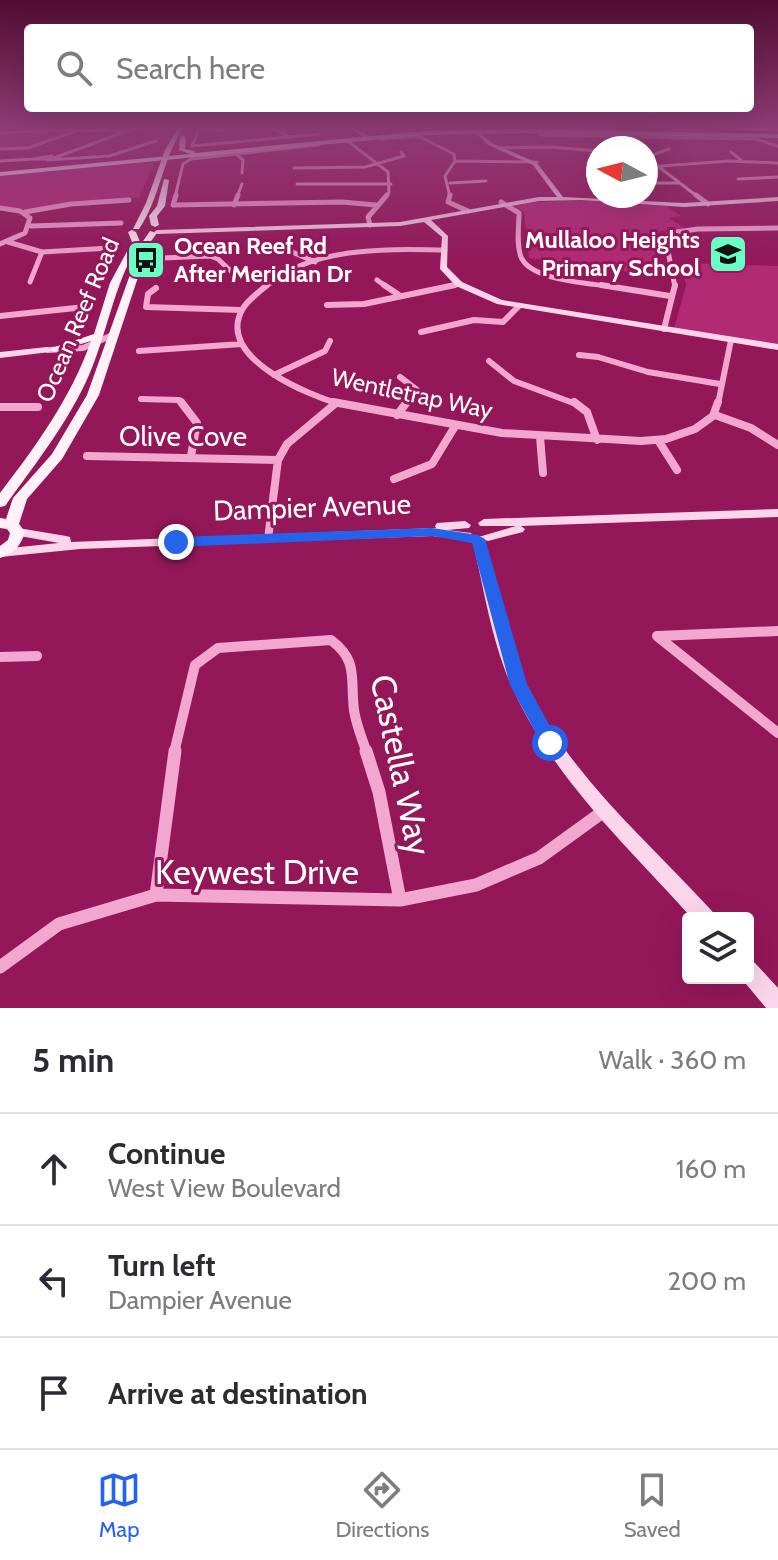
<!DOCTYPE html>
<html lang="en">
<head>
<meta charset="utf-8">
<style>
  :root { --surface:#fff; --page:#f7f7f7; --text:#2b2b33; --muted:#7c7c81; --line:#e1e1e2; --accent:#2563eb }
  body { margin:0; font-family:Cabin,sans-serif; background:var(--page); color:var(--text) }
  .controls { position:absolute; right:24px; bottom:24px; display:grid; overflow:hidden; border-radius:8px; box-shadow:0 8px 32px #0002 }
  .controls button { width:72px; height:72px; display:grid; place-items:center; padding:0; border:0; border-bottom:2px solid var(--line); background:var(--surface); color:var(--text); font:40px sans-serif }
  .compass { position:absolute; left:586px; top:136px; width:72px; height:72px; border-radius:50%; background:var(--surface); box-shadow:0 8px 32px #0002; rotate:277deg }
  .stop { position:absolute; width:24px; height:24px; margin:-18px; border:6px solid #2563eb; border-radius:50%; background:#fff }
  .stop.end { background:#2563eb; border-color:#fff; box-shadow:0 2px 8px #0008 }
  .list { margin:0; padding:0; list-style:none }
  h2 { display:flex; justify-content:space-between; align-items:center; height:104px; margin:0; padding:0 32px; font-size:34px }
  h2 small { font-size:26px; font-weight:400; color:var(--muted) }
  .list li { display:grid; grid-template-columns:52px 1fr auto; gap:24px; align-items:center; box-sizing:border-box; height:112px; padding:0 32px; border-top:2px solid var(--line) }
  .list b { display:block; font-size:30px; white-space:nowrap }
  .list p { margin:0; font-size:26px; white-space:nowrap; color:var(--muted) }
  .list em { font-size:26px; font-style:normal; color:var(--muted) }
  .icon { flex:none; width:44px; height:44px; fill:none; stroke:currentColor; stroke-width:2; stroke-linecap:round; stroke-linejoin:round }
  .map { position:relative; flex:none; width:778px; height:1008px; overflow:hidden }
  .search { position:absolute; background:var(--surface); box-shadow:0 8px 32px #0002; left:24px; right:24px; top:24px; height:88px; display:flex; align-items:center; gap:20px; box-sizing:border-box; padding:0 28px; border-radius:8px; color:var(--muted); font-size:30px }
  .sheet { height:440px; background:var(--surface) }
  nav { display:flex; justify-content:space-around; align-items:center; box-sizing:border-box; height:112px; border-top:2px solid var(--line); background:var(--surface); font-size:22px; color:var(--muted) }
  nav a { display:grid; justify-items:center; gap:4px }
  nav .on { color:var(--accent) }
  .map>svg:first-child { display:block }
</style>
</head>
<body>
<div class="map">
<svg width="778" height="1008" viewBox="0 0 778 1008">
  <rect width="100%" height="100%" fill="#94175a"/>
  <path fill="#b22a74" d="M29,130L71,131L25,147L0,148V134Z
    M146,161L154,163L139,198L73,201L29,210L0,206V176Z
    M576,200L667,206L681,216L669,218L684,228L660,231L656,239L663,271L637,273L529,258L524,212L511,204Z
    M681,263L778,266V346L674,329L686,285Z"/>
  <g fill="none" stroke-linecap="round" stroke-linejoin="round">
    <path stroke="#f1a7d0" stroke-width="3" d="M200,126L192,146L319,134
      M266,126L290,137
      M386,126H448
      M695,126L778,130
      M198,128L224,131
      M127,131L147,126
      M0,133L74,129
      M540,135L756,139L778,146
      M380,139L418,136L454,154L455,161L445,176L450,197
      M349,142L388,172L389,192L385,197
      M499,148L551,147L598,151
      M0,149L28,148L76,131
      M731,152L742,161
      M236,154L243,160L242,173
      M52,156L33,159H51L127,131L73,130H85
      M646,157L698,197
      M647,157L669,149
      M47,160L109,156L156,141
      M0,161L33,159
      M455,161L537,162
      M595,165L598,167
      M661,166L729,161L778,163
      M294,168L365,167L404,156L401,152
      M738,179L778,177
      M450,183L486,181
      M646,183H680
      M297,184H391
      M175,197L183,164L191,159L319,145
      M237,197L242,184"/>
    <path stroke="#f1a7d0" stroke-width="5" d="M176,195L173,205L342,202L376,205
      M450,195L448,202L468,211
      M696,195L708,204
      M501,202L519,213C519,227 516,244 521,257C531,281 590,283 614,287
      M234,205L238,195
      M0,208L20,211L30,218L25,233L0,244
      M25,212L71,204L129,200
      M370,225L368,217L387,195
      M31,226L121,223
      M8,242L42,252L30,282
      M290,251L315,262
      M42,252L110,248
      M163,258L210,256L218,259L234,274L271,283
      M377,280L387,287
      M265,287C312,246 387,249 445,250
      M445,287L459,284
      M675,287L666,241L669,233L698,229L778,228"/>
    <path stroke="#f1a7d0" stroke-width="6" d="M267,285C257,294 243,303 239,317C225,361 309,395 339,404
      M384,285L399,295
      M601,285L670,296
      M156,288L148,294L146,307L241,310
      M327,305L364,304L455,285
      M0,316L85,307
      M664,329L675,285
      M421,332L474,320L503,322L519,306
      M48,350L83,348L115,334
      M139,351L242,344
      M579,355L598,357L648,372L720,384
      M489,361L514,381L576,404
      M274,375L325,351L330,341
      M400,377L417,390L406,404
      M141,399L179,400L182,404
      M718,404L731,340"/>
    <path stroke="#f1a7d0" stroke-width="8" d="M181,402L197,423L191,456
      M333,402L502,433L641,441L666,439L695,429L713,416L718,402
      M574,402L587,412L597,440
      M0,407H38
      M397,415L407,402
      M715,415L751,428L778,445
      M540,437L543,473
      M658,440L677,470
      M87,456L278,460
      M394,479L432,464L454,428
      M268,539L278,460L287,444L336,403"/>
    <path stroke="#f1a7d0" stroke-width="10" d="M657,636L778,733
      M658,636L778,631
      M0,657L37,656
      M174,753L195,665L218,648L331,640C359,661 350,679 354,710C356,724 362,739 367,753"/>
    <path stroke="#f1a7d0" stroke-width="13" d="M366,751L379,792L400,900
      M156,895L175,751
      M0,967L59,924L156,895L400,900L476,885L539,858L604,811"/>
    <path fill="#fbd6ea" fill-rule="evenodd" d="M347,126H352L369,137L365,138Z
      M475,128L492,143L537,163L563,197L684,203L778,197V201L684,207L581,200L539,201L431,220L448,236L447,267L462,282L502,300L778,344V350L497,304L456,286L440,269L442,237L424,222L400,226L157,234L154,232L157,230L400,222L539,197H557L533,165L488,145L473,130Z
      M47,347L51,350L50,352L0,358V352Z
      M778,509V517L521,526L525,529L523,532L488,541L485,540C498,589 505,641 527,686C569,775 647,840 712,911L715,918H692C626,845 553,778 512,687C491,640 484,588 472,539L474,536H482L516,526H480L478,523L484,519Z
      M465,521L471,525L469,528L447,530L471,533L473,536L467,540L432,536L80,549L0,557V549L59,543L14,535L12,532L14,529L18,528L66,536L70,537L71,542L436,528L435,526L437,523Z
      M748,959L755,963L778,988V1008H766L741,978H748Z"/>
    <path fill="#fff1f8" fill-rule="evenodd" d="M179,126H185C162,157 161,197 139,229H133L146,203L165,150Z
      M164,179L169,180L165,206L157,216L159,225L155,227L151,225L149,216L157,206Z
      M132,230L136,232L140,242C114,283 108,331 89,375C68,423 35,464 5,506L0,507V493C36,446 71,398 91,341L54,352L49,349L94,334L110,283L132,242L128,232Z
      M150,231L157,233L149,244L99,395L62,459L27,499L19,524L25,532C21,545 14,554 0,558V546L8,540L10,533L7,529L0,528V518L6,519L13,498L52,454L87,395L141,244Z"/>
    <path fill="#fff" fill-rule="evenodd" d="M525,129L778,134V138L525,133L424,135L0,176V172L190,154L179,150L180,137L183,135L186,137L185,149L194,151L195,153L424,131Z"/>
  </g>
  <linearGradient id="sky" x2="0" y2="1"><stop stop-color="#510d32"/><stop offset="0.47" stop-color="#8e3c76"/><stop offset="1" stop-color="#8e3c76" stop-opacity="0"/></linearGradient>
  <rect width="778" height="267" fill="url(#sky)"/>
  <path fill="#2563eb" d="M432,528L478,535L485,539L527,684L559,743L557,748H544L510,685L472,543L432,536L176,547L169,542L176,537Z"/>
  <defs>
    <symbol id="school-square" viewBox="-11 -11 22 22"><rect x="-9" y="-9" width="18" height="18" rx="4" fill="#67ffc4" stroke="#94175a"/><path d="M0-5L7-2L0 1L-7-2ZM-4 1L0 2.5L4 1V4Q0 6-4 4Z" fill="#111"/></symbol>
    <symbol id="bus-square" viewBox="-11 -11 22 22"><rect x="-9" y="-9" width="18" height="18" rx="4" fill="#67ffc4" stroke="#94175a"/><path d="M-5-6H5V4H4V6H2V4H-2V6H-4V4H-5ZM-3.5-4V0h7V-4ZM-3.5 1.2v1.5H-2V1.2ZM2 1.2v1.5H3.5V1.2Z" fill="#111"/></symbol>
  </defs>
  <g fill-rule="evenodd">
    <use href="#school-square" x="706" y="232" width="44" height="44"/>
    <use href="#bus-square" x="124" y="238" width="44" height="44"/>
  </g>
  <g text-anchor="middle" stroke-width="6" stroke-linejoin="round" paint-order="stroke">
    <g font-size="24" font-weight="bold" fill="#fff" stroke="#94175a" text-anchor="end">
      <text x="700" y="248">Mullaloo Heights<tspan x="700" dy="28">Primary School</tspan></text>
      <text x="174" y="254" text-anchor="start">Ocean Reef Rd<tspan x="174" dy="28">After Meridian Dr</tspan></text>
    </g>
    <g font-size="24" fill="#fff" stroke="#94175a">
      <text transform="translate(78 320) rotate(-67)" y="8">Ocean Reef Road</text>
      <text transform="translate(412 394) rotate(12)" y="8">Wentletrap Way</text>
    </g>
    <g font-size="28" fill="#fff" stroke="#94175a">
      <text x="183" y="446">Olive Cove</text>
      <text transform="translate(312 507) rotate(-2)" y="10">Dampier Avenue</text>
    </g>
    <g font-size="34" fill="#fff" stroke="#94175a">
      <text transform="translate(401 765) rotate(78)" y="12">Castella Way</text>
      <text x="257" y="884">Keywest Drive</text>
    </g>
  </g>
</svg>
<div class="controls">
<button><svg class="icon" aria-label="layers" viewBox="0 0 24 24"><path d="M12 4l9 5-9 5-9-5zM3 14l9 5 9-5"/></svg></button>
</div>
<svg class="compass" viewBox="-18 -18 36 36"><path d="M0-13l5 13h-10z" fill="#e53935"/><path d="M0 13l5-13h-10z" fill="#7c7c81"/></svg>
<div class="stop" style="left:550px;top:743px"></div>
<div class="stop end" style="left:176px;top:542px"></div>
<div class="search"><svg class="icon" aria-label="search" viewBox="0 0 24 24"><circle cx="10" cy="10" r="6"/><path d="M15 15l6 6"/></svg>Search here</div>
</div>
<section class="sheet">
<h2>5 min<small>Walk · 360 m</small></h2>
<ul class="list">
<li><svg class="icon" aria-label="ahead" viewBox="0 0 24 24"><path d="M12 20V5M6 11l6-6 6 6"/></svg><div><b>Continue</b><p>West View Boulevard</p></div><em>160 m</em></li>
<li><svg class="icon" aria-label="left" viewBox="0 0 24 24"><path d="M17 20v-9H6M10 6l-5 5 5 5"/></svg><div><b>Turn left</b><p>Dampier Avenue</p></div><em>200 m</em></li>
<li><svg class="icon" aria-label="arrive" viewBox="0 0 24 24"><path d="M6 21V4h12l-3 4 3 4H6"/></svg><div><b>Arrive at destination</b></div></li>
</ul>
</section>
<nav>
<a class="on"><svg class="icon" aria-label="map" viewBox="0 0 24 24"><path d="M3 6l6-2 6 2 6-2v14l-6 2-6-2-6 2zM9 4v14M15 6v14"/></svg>Map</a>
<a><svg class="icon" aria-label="directions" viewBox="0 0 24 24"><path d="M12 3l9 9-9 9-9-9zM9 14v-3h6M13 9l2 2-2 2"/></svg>Directions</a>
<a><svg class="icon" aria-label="saved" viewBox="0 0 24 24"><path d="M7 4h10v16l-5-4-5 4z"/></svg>Saved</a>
</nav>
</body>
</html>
